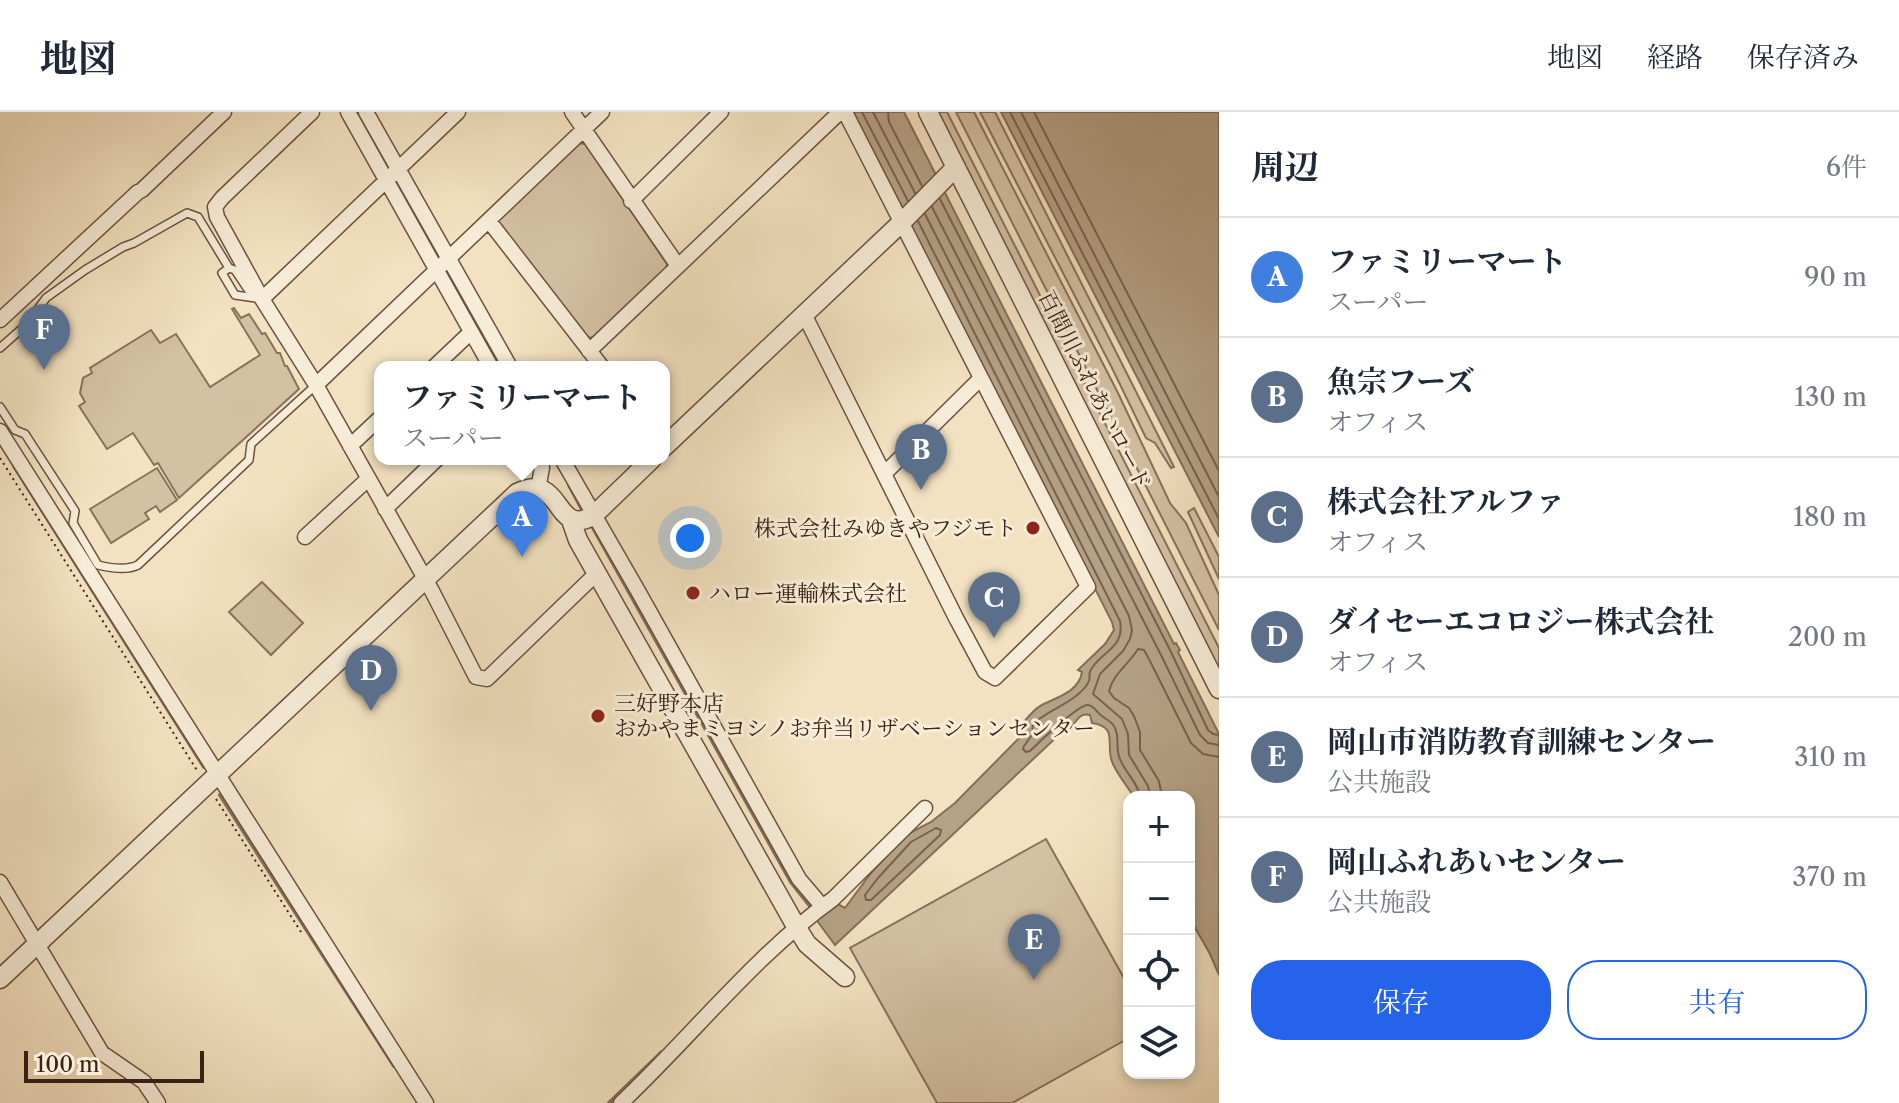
<!DOCTYPE html>
<html lang="ja">
<head>
<meta charset="utf-8">
<style>
  :root { --surface:#fff; --page:#f6f6f7; --text:#1f2937; --muted:#747a83; --line:#e0e1e3; --accent:#2563eb }
  body { margin:0; font-family:"Libre Caslon Text","Noto Serif JP",serif; background:var(--page); color:var(--text) }
  .controls { position:absolute; right:24px; bottom:24px; display:grid; overflow:hidden; border-radius:16px; box-shadow:0 4px 12px #0003 }
  .controls button { width:72px; height:72px; display:grid; place-items:center; padding:0; border:0; border-bottom:2px solid var(--line); background:var(--surface); color:var(--text); font:40px sans-serif }
  .scale { position:absolute; left:24px; bottom:20px; width:180px; box-sizing:border-box; padding-left:8px; border:4px solid #3c2214; border-top:0; font-size:22px; line-height:28px; white-space:nowrap; color:#3c2214; -webkit-text-stroke:6px #f7ecd7; paint-order:stroke }
  .you { position:absolute; left:690px; top:426px; width:28px; height:28px; margin:-20px; border:6px solid #fff; border-radius:50%; background:#1a73e8; box-shadow:0 0 0 12px #1a73e833 }
  .badge { display:grid; place-items:center; width:52px; height:52px; border-radius:50%; background:var(--accent); color:#fff; font-size:26px; font-weight:700 }
  .pin { position:absolute; translate:-50% -66px; filter:drop-shadow(0 2px 4px #0008) }
  .pin::after { content:''; position:absolute; top:42px; width:28px; height:24px; background:inherit; clip-path:polygon(0 0,100% 0,50% 100%) }
  .popup { position:absolute; left:374px; top:249px; width:296px; height:104px; box-sizing:border-box; display:grid; place-content:center; border-radius:16px; background:var(--surface); filter:drop-shadow(0 2px 6px #0005); font-size:26px; white-space:nowrap; color:var(--muted) }
  .popup b { font-size:30px; color:var(--text) }
  .popup::after { content:''; position:absolute; left:50%; top:100%; margin-left:-16px; border:16px solid transparent; border-top-color:var(--surface) }
  .list { margin:0; padding:0; list-style:none }
  h2 { display:flex; justify-content:space-between; align-items:center; height:104px; margin:0; padding:0 32px; font-size:34px }
  h2 small { font-size:26px; font-weight:400; color:var(--muted) }
  .list li { display:grid; grid-template-columns:52px 1fr auto; gap:24px; align-items:center; box-sizing:border-box; height:120px; padding:0 32px; border-top:2px solid var(--line) }
  .list b { display:block; font-size:30px; white-space:nowrap }
  .list p { margin:0; font-size:26px; white-space:nowrap; color:var(--muted) }
  .list em { font-size:26px; font-style:normal; color:var(--muted) }
  .actions { display:flex; gap:16px; padding:24px 32px }
  .actions a { flex:1; padding:18px 0; border:2px solid var(--accent); border-radius:32px; text-align:center; font-size:28px; color:var(--accent) }
  .actions .main { background:var(--accent); color:#fff }
  .icon { flex:none; width:44px; height:44px; fill:none; stroke:currentColor; stroke-width:2; stroke-linecap:round; stroke-linejoin:round }
  .map { position:relative; flex:none; width:1219px; height:991px; overflow:hidden }
  header { display:flex; align-items:center; gap:48px; box-sizing:border-box; height:112px; padding:0 40px; background:var(--surface); border-bottom:2px solid var(--line) }
  header strong { font-size:38px }
  nav { display:flex; gap:44px; margin-inline-start:auto; font-size:28px }
  main { display:flex }
  aside { flex:1; background:var(--surface) }
  .map>svg:first-child { display:block }
</style>
</head>
<body>
<header>
<strong>地図</strong>
<nav><a>地図</a><a>経路</a><a>保存済み</a></nav>
</header>
<main>
<div class="map">
<svg width="1219" height="991" viewBox="0 0 1219 991">
  <rect width="100%" height="100%" fill="#f3e2c1"/>
  <filter id="stains"><feTurbulence type="fractalNoise" baseFrequency=".0025" numOctaves="4"/><feColorMatrix values="0 0 0 0 .2 0 0 0 0 .09 0 0 0 0 .02 0 0 0 .5 -.17"/></filter>
  <radialGradient id="worn" r=".72"><stop offset=".6" stop-color="#630" stop-opacity="0"/><stop offset="1" stop-color="#630" stop-opacity=".3"/></radialGradient>
  <path fill="#d4c1a4" stroke="#88725c" stroke-width="2" d="M933,0H947L1219,536V566Z
    M956,0H974L1118,281L1170,391L1186,411L1219,483V518Z
    M980,0H995L1174,355L1171,356L1155,331L1146,326L1112,256Z
    M577,31L585,32L667,152L666,157L595,225L587,226L499,113L498,106Z
    M234,196L241,206L249,202L262,222L265,221L277,241H280L285,254H287L299,277L179,386L158,351L154,353L133,321L107,337L79,294L85,290L80,281L83,266L92,261L90,256L151,218L160,231L176,222L210,275L260,243L232,197Z
    M157,356L177,388L160,400L156,394L145,401L149,407L111,431L90,397Z
    M1194,396L1219,445V467L1188,400Z
    M262,470L303,511L271,543L229,500Z
    M1046,727L1129,875V926L1012,991H937L850,836Z"/>
  <path fill="#b5a186" stroke="#856e58" stroke-width="2" d="M853,0H904L1174,532L1176,531L1180,538L1178,540L1219,622V863L1210,842L1189,805V685H1134C1127,674 1118,663 1113,652C1104,634 1120,615 1092,611L1090,603C1079,600 1077,610 1070,616C1069,616 1062,620 1061,621L835,833L818,810V807L834,790L845,796L871,761L906,723L931,710L955,691L1025,620L1023,611C1028,605 1035,596 1042,593C1057,585 1079,580 1082,560L1078,558L1105,532L1114,518L1112,510Z
    M1001,0H1219V425Z"/>
  <g fill="none" stroke-linecap="round" stroke-linejoin="round">
    <path stroke="#78624d" stroke-width="2" d="M862,0L908,89
      M873,0L915,81
      M888,0L889,10L922,74
      M1010,0L1219,407
      M1021,0L1219,385
      M1034,0L1219,359
      M940,87L1170,538L1208,618L1213,622L1219,623
      M932,95L1161,543L1200,623L1208,631L1219,633
      M925,102L1129,504L1132,518L1130,527L1123,539L1100,562L1093,582L1122,607L1128,622L1129,643L1148,674L1150,685
      M918,109L1120,509C1125,535 1103,539 1092,556C1087,563 1091,561 1089,569C1087,574 1081,580 1076,584C1062,595 1046,600 1033,612L1032,623L1024,634L1023,637L1026,640L1030,639C1038,631 1079,592 1088,593C1095,594 1097,601 1102,604C1108,609 1112,609 1115,616C1120,626 1115,637 1120,647C1125,661 1138,670 1140,685
      M1162,685L1159,669L1140,638V620L1134,604L1129,596L1114,586L1109,579C1113,562 1129,552 1138,537L1144,538L1150,549L1191,631L1203,642L1219,645
      M936,716L941,718L940,723L871,788H866L865,783L878,766L911,730Z"/>
    <path stroke="#856e58" stroke-width="4" d="M14,354L204,655
      M569,373L584,401
      M591,412L791,770L814,799
      M220,683L394,954
      M609,991L662,940"/>
    <defs>
      <path id="service" d="M229,156L222,161L235,183L256,186
        M0,236L26,213L46,186L85,158L123,135L134,131L187,101L198,105L229,156L235,158L253,185
        M0,295L15,318L25,322L75,399L73,411L98,453C110,456 126,459 138,453L249,348L251,332L316,273"/>
      <path id="minor" d="M312,0L222,86L215,95L217,105L262,187L316,273L432,479L476,565L487,567L597,461
        M348,0L491,255
        M366,0L510,255
        M572,0L678,154
        M631,89L721,0
        M489,109L602,255
        M262,187L458,0
        M804,202L956,506L985,560L995,566L1088,475L845,0
        M0,208L138,80L142,78L224,0
        M589,239L840,0
        M434,255L471,220
        M316,273L602,0
        M0,319L426,991
        M350,334L380,306
        M562,347L638,479L799,767L822,794
        M885,361L980,267
        M538,377L542,356L541,347
        M385,397L437,347
        M305,425L368,367
        M0,770L102,941L144,970L158,991
        M621,991C691,925 755,843 833,787L925,696"/>
      <path id="tertiary" d="M928,0L1219,577
        M664,335L901,111L956,55
        M571,408L578,428L797,816L807,832L845,865
        M0,867C172,706 345,544 517,381C564,358 553,428 594,403L652,347"/>
    </defs>
    <use href="#service" stroke="#6a523f" stroke-width="10"/>
    <use href="#minor" stroke="#6a523f" stroke-width="17"/>
    <use href="#tertiary" stroke="#6a523f" stroke-width="21"/>
    <path stroke="#3c2214" stroke-width="2" stroke-dasharray="2 4" stroke-linecap="butt" d="M0,346L198,660
      M216,687L301,820"/>
    <use href="#service" stroke="#f7ecd7" stroke-width="7"/>
    <use href="#minor" stroke="#f7ecd7" stroke-width="14"/>
    <use href="#tertiary" stroke="#f7ecd7" stroke-width="18"/>
  </g>
  <g fill="#8f2418" stroke="#f7ecd7" stroke-width="3">
    <circle cx="1033" cy="416" r="8"/>
    <circle cx="693" cy="481" r="8"/>
    <circle cx="598" cy="604" r="8"/>
  </g>
  <g text-anchor="middle" stroke-width="6" stroke-linejoin="round" paint-order="stroke">
    <g font-size="22" fill="#3c2214" stroke="#f7ecd7">
      <text transform="translate(1095 278) rotate(63)" y="8">百間川ふれあいロード</text>
    </g>
    <g font-size="22" fill="#3c2214" stroke="#f7ecd7" text-anchor="start">
      <text x="1017" y="424" text-anchor="end">株式会社みゆきやフジモト</text>
      <text x="709" y="489">ハロー運輸株式会社</text>
      <text x="614" y="599">三好野本店<tspan x="614" dy="25">おかやまミヨシノお弁当リザベーションセンター</tspan></text>
    </g>
  </g>
  <rect width="100%" height="100%" filter="url(#stains)"/>
  <rect width="100%" height="100%" fill="url(#worn)"/>
</svg>
<div class="controls">
<button>+</button>
<button>−</button>
<button><svg class="icon" aria-label="locate" viewBox="0 0 24 24"><circle cx="12" cy="12" r="6"/><path d="M12 2v4M12 18v4M2 12h4M18 12h4"/></svg></button>
<button><svg class="icon" aria-label="layers" viewBox="0 0 24 24"><path d="M12 4l9 5-9 5-9-5zM3 14l9 5 9-5"/></svg></button>
</div>
<div class="scale">100 m</div>
<div class="you"></div>
<div class="pin badge" style="left:522px;top:445px;background:#3f7fe0">A</div>
<div class="popup"><b>ファミリーマート</b>スーパー</div>
<div class="pin badge" style="left:921px;top:378px;background:#5c6f8a">B</div>
<div class="pin badge" style="left:994px;top:526px;background:#5c6f8a">C</div>
<div class="pin badge" style="left:371px;top:599px;background:#5c6f8a">D</div>
<div class="pin badge" style="left:1034px;top:868px;background:#5c6f8a">E</div>
<div class="pin badge" style="left:44px;top:258px;background:#5c6f8a">F</div>
</div>
<aside>
<h2>周辺<small>6件</small></h2>
<ul class="list">
<li><span class="badge" style="background:#3f7fe0">A</span><div><b>ファミリーマート</b><p>スーパー</p></div><em>90 m</em></li>
<li><span class="badge" style="background:#5c6f8a">B</span><div><b>魚宗フーズ</b><p>オフィス</p></div><em>130 m</em></li>
<li><span class="badge" style="background:#5c6f8a">C</span><div><b>株式会社アルファ</b><p>オフィス</p></div><em>180 m</em></li>
<li><span class="badge" style="background:#5c6f8a">D</span><div><b>ダイセーエコロジー株式会社</b><p>オフィス</p></div><em>200 m</em></li>
<li><span class="badge" style="background:#5c6f8a">E</span><div><b>岡山市消防教育訓練センター</b><p>公共施設</p></div><em>310 m</em></li>
<li><span class="badge" style="background:#5c6f8a">F</span><div><b>岡山ふれあいセンター</b><p>公共施設</p></div><em>370 m</em></li>
</ul>
<div class="actions"><a class="main">保存</a><a>共有</a></div>
</aside>
</main>
</body>
</html>
